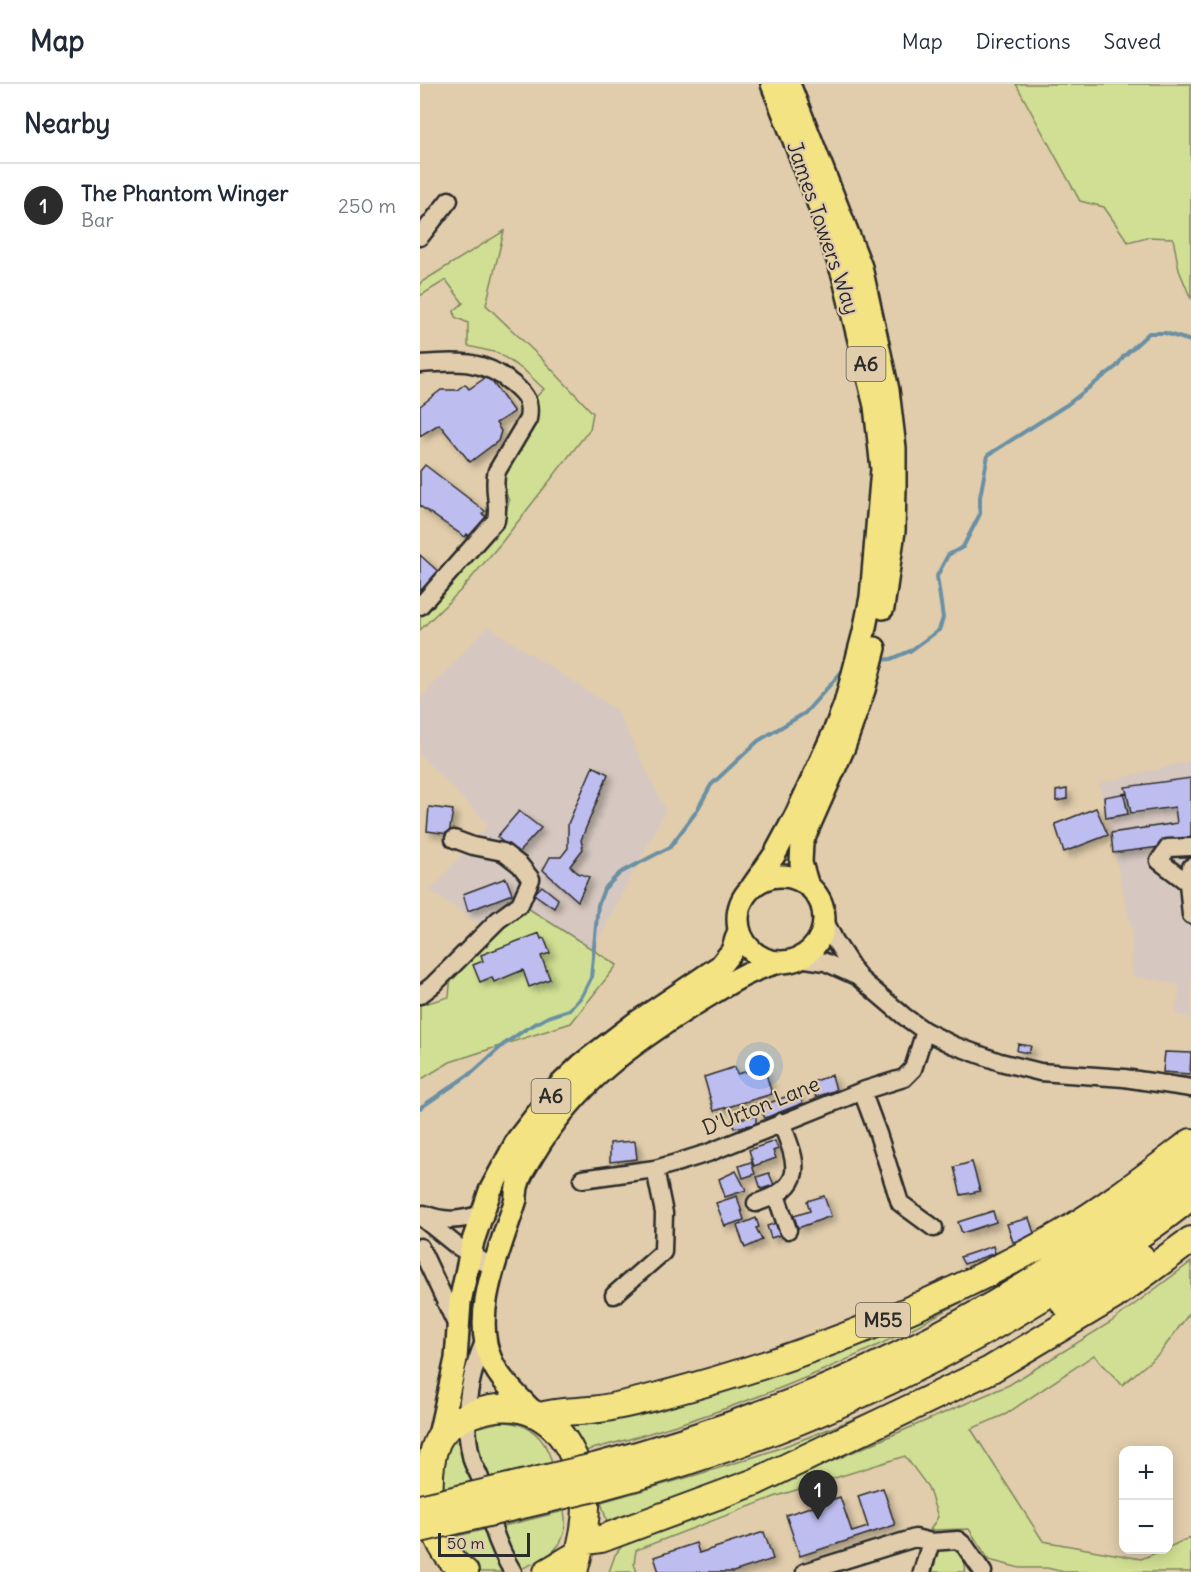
<!DOCTYPE html>
<html lang="en">
<head>
<meta charset="utf-8">
<style>
  :root { --surface:#fff; --page:#f6f6f7; --text:#1f2937; --muted:#747a83; --line:#e0e1e3; --accent:#2b2b2b }
  body { margin:0; font-family:Delius,sans-serif; background:var(--page); color:var(--text) }
  .controls { position:absolute; right:18px; bottom:18px; display:grid; overflow:hidden; border-radius:12px; box-shadow:0 3px 15px #0003 }
  .controls button { width:54px; height:54px; display:grid; place-items:center; padding:0; border:0; border-bottom:2px solid var(--line); background:var(--surface); color:var(--text); font:30px sans-serif }
  .scale { position:absolute; left:18px; bottom:15px; width:92px; box-sizing:border-box; padding-left:6px; border:3px solid #2b2b2b; border-top:0; font-size:16px; line-height:21px; white-space:nowrap; color:#2b2b2b; -webkit-text-stroke:4px #e1cdac; paint-order:stroke }
  .you { position:absolute; left:340px; top:982px; width:21px; height:21px; margin:-15px; border:4px solid #fff; border-radius:50%; background:#1a73e8; box-shadow:0 0 0 9px #1a73e833 }
  .badge { display:grid; place-items:center; width:39px; height:39px; border-radius:50%; background:var(--accent); color:#fff; font-size:20px; font-weight:700 }
  .pin { position:absolute; translate:-50% -50px; filter:drop-shadow(0 2px 3px #0008) }
  .pin::after { content:''; position:absolute; top:32px; width:21px; height:18px; background:inherit; clip-path:polygon(0 0,100% 0,50% 100%) }
  .list { margin:0; padding:0; list-style:none }
  h2 { display:flex; justify-content:space-between; align-items:center; height:78px; margin:0; padding:0 24px; font-size:26px }
  h2 small { font-size:20px; font-weight:400; color:var(--muted) }
  .list li { display:grid; grid-template-columns:39px 1fr auto; gap:18px; align-items:center; box-sizing:border-box; height:84px; padding:0 24px; border-top:2px solid var(--line) }
  .list b { display:block; font-size:22px; white-space:nowrap }
  .list p { margin:0; font-size:20px; white-space:nowrap; color:var(--muted) }
  .list em { font-size:20px; font-style:normal; color:var(--muted) }
  .map { position:relative; flex:none; width:771px; height:1488px; overflow:hidden }
  header { display:flex; align-items:center; gap:36px; box-sizing:border-box; height:84px; padding:0 30px; background:var(--surface); border-bottom:2px solid var(--line) }
  header strong { font-size:28px }
  nav { display:flex; gap:33px; margin-inline-start:auto; font-size:21px }
  main { display:flex }
  aside { flex:1; background:var(--surface) }
  .map>svg:first-child { display:block }
</style>
</head>
<body>
<header>
<strong>Map</strong>
<nav><a>Map</a><a>Directions</a><a>Saved</a></nav>
</header>
<main>
<aside>
<h2>Nearby<small></small></h2>
<ul class="list">
<li><span class="badge">1</span><div><b>The Phantom Winger</b><p>Bar</p></div><em>250 m</em></li>
</ul>
</aside>
<div class="map">
<svg width="771" height="1488" viewBox="0 0 771 1488">
  <defs>
    <filter id="shadow"><feDropShadow dx="4.5" dy="4.5" stdDeviation="3" flood-color="#0004"/></filter>
  </defs>
  <rect width="100%" height="100%" fill="#e1cdac"/>
  <filter id="ink" filterUnits="userSpaceOnUse"><feTurbulence type="fractalNoise" baseFrequency=".0167" numOctaves="2"/><feDisplacementMap in="SourceGraphic" scale="12" xChannelSelector="R" yChannelSelector="G"/><feConvolveMatrix kernelMatrix="1 2 1 2 8 2 1 2 1" color-interpolation-filters="sRGB"/></filter>
  <g filter="url(#ink)">
    <path fill="#d6c8c0" d="M68,542L197,626L246,726L173,866L106,823L61,841L10,807L68,740L0,671V614Z
      M771,677V934L755,930L760,901L712,892V847L679,699Z"/>
    <path fill="#d0df93" stroke="#7e855f" stroke-width="1.5" d="M596,0H771V215L759,186L753,154L727,153L708,158L684,123L660,117Z
      M84,147L66,221L120,273L173,329L170,345L82,458L40,507L0,546V530L82,441L89,417L80,393L114,315L124,305L105,287L78,269L48,262V239L35,233L34,227L43,219L26,196L0,212V199Z
      M106,823L197,881L151,939L30,978L0,996V921L29,913L31,890Z
      M771,1178V1227L740,1269L702,1301L674,1271L586,1330L551,1345L623,1457L721,1475L743,1466H748L749,1463L771,1453V1488H644L627,1484H600L569,1476L549,1445L510,1446L518,1433L508,1403L485,1372L357,1412L216,1466L214,1480L217,1488H189L195,1471L205,1458L354,1402L589,1301L691,1238Z
      M609,1179C466,1266 324,1327 161,1368L142,1331L156,1332Z
      M587,1262L571,1272L350,1381L188,1441L181,1418C240,1401 299,1386 357,1365C436,1336 513,1301 587,1262Z
      M81,1338C109,1338 125,1352 132,1379L65,1394L56,1375L54,1344Z
      M41,1347L54,1397L18,1405L19,1370Z
      M144,1427C151,1464 127,1474 98,1486L76,1444Z
      M67,1445L88,1488H54L29,1454Z
      M536,1465C542,1471 547,1479 545,1488H506L517,1466Z"/>
    <g fill="none" stroke-linecap="round" stroke-linejoin="round">
      <path stroke="#6a90a4" stroke-width="4" d="M460,576L471,575L490,567L519,546L523,534L517,492L528,471L543,463L560,430V413L568,371L648,320L697,282L703,273L729,249H745L771,257
        M0,1024L54,987L83,961L106,945L128,933L149,926L162,912L171,894L178,821L184,805L200,789L250,763L276,728L291,701L338,657L385,629L425,584"/>
    </g>
    <path fill="#bebdef" stroke="#2b2b2b" stroke-width="1.5" filter="url(#shadow)" d="M68,292L94,328L76,339L81,347L78,357L50,378L19,340L0,352V322L21,306H37L45,300L49,305Z
      M5,381L65,427L62,430L72,436L55,458L47,450L45,453L0,422V387Z
      M0,471L21,490L4,512L0,510Z
      M173,682L188,690L161,756L163,765L150,782L158,789L169,793L158,817L123,786L130,773H141L148,764V740Z
      M771,694V759L693,769L691,749L757,739L755,723L711,729L707,710L704,711L708,730L686,734L684,713L707,709L705,703Z
      M647,705V715L636,717V707Z
      M9,723L33,726L29,750L7,747Z
      M676,724L688,751L644,768L635,740Z
      M99,727L121,744L97,770L77,753Z
      M86,794L92,810L48,827L43,810Z
      M122,802L138,815L134,824L114,810Z
      M119,849L121,855L124,854L130,869L121,872L130,895L109,903L103,886L74,898L72,893L60,898L53,881L63,877L61,871Z
      M598,960L611,962L609,969L597,967Z
      M745,968L771,969L770,990L743,988Z
      M315,983L317,990L344,983L352,1010L294,1027L284,993Z
      M412,991L416,1006L396,1013L390,999Z
      M378,1008L383,1019L345,1034L339,1023Z
      M336,1032V1040L314,1044L312,1036Z
      M215,1057L217,1075L190,1078V1059Z
      M355,1057L358,1065L353,1067L356,1074L334,1082L329,1066Z
      M331,1078L335,1090L323,1094L319,1082Z
      M552,1078L560,1107L541,1111L534,1083Z
      M316,1087L326,1106L305,1113L299,1095Z
      M349,1089L354,1101L341,1105L337,1093Z
      M317,1112L324,1136L305,1142L296,1119Z
      M404,1112L411,1132L378,1144L374,1132L390,1127L387,1117Z
      M573,1127L576,1138L542,1149L538,1138Z
      M336,1134L339,1143L336,1144L342,1156L325,1164L317,1142Z
      M609,1134L615,1152L593,1158L587,1140Z
      M359,1138L363,1150L351,1154L347,1142Z
      M573,1162L575,1169L544,1180L540,1173Z
      M463,1404L475,1441L380,1472L366,1431L420,1413L432,1448L448,1443L438,1412Z
      M344,1448L353,1475L313,1488H239L234,1473L276,1459L279,1469Z"/>
    <g fill="none" stroke-linecap="round" stroke-linejoin="round">
      <defs>
        <path id="minor" d="M0,153L29,116
          M0,280C36,277 64,275 93,300C106,311 111,318 108,335L77,387C72,403 80,419 76,436L0,522
          M771,783L768,799L771,831
          M768,799L739,777L748,764L771,763
          M403,833L415,857L439,894L485,933L505,947L533,961L580,978L620,988L704,994L771,1004
          M379,874L405,878L436,892
          M0,911L13,901L78,836L100,820L111,795L100,781L83,768L53,762L34,755
          M442,1007L458,1050L480,1119L514,1144
          M162,1095L235,1085L256,1079L288,1069L442,1007L484,994L493,985L505,947
          M356,1111L368,1146
          M336,1119C387,1102 378,1081 361,1038
          M4,1130C24,1138 40,1137 61,1130
          M0,1132L37,1162L74,1184
          M0,1163L38,1244
          M194,1211L243,1168L244,1129L235,1085
          M64,1258C48,1295 42,1336 52,1376C54,1383 59,1389 61,1397C68,1429 75,1459 93,1488
          M385,1488L495,1454L511,1458L538,1456L545,1462L563,1488
          M502,1488L511,1458"/>
        <path id="major" d="M369,0L441,183L468,306L475,364V403L474,447L463,524
          M318 835a43 43 0 1 1 86 0a43 43 0 1 1-86 0Z
          M388,802L381,779L382,758L424,663L444,606L455,564
          M332,803L355,770L376,731L414,648L425,620L444,548L451,513L462,385L455,322L423,191L395,110L352,0
          M113,1328C99,1313 80,1296 72,1278C49,1230 82,1162 96,1115C95,1097 105,1084 114,1069C157,998 209,961 278,918C305,902 329,885 360,878
          M18,1356L36,1275L40,1218L53,1157L70,1107L98,1055L139,1002L162,980L214,940L300,882L312,867L319,846"/>
        <path id="highway" d="M644,1219L721,1173
          M121,1332C138,1327 153,1328 170,1326C194,1324 219,1317 242,1311C380,1275 517,1221 641,1150C687,1123 729,1090 771,1058
          M174,1383C326,1343 474,1283 608,1200C665,1165 718,1125 771,1085
          M179,1403C353,1357 509,1288 659,1190C697,1166 737,1141 771,1112
          M162,1458L181,1455L335,1398L570,1286L694,1212L771,1156
          M45,1488C21,1471 12,1445 10,1417C9,1398 9,1376 17,1358C23,1344 39,1335 52,1330C102,1312 139,1333 157,1381C161,1392 165,1404 166,1416C167,1441 160,1464 154,1488
          M127,1488L158,1470"/>
      </defs>
      <use href="#minor" stroke="#2b2b2b" stroke-width="21"/>
      <use href="#major" stroke="#2b2b2b" stroke-width="26"/>
      <use href="#highway" stroke="#2b2b2b" stroke-width="30"/>
      <use href="#minor" stroke="#e1cdac" stroke-width="16"/>
      <use href="#major" stroke="#f4e382" stroke-width="21"/>
      <use href="#highway" stroke="#f4e382" stroke-width="26"/>
      <defs>
        <path id="highway-bridge" d="M0,1424L174,1383
          M0,1445L179,1403"/>
      </defs>
      <use href="#highway-bridge" stroke="#2b2b2b" stroke-width="30" stroke-linecap="butt"/>
      <use href="#highway-bridge" stroke="#f4e382" stroke-width="26"/>
    </g>
  </g>
  <g text-anchor="middle" stroke-width="4.5" stroke-linejoin="round" paint-order="stroke">
    <g fill="#e1cdac" stroke="#625c52" stroke-width="1.5">
      <rect x="426.5" y="263" width="39" height="34" rx="4.5"/>
      <rect x="111.5" y="995" width="39" height="34" rx="4.5"/>
      <rect x="436" y="1219" width="54" height="34" rx="4.5"/>
    </g>
    <g font-size="20" font-weight="bold" fill="#2b2b2b">
      <text x="446" y="287">A6</text>
      <text x="131" y="1019">A6</text>
      <text x="463" y="1243">M55</text>
    </g>
    <g font-size="21" fill="#2b2b2b" stroke="#e1cdac">
      <text transform="translate(403 144) rotate(71)" y="7">James Towers Way</text>
      <text transform="translate(341 1022) rotate(-22)" y="7">D'Urton Lane</text>
    </g>
  </g>
</svg>
<div class="controls">
<button>+</button>
<button>−</button>
</div>
<div class="scale">50 m</div>
<div class="you"></div>
<div class="pin badge" style="left:398px;top:1436px">1</div>
</div>
</main>
</body>
</html>
